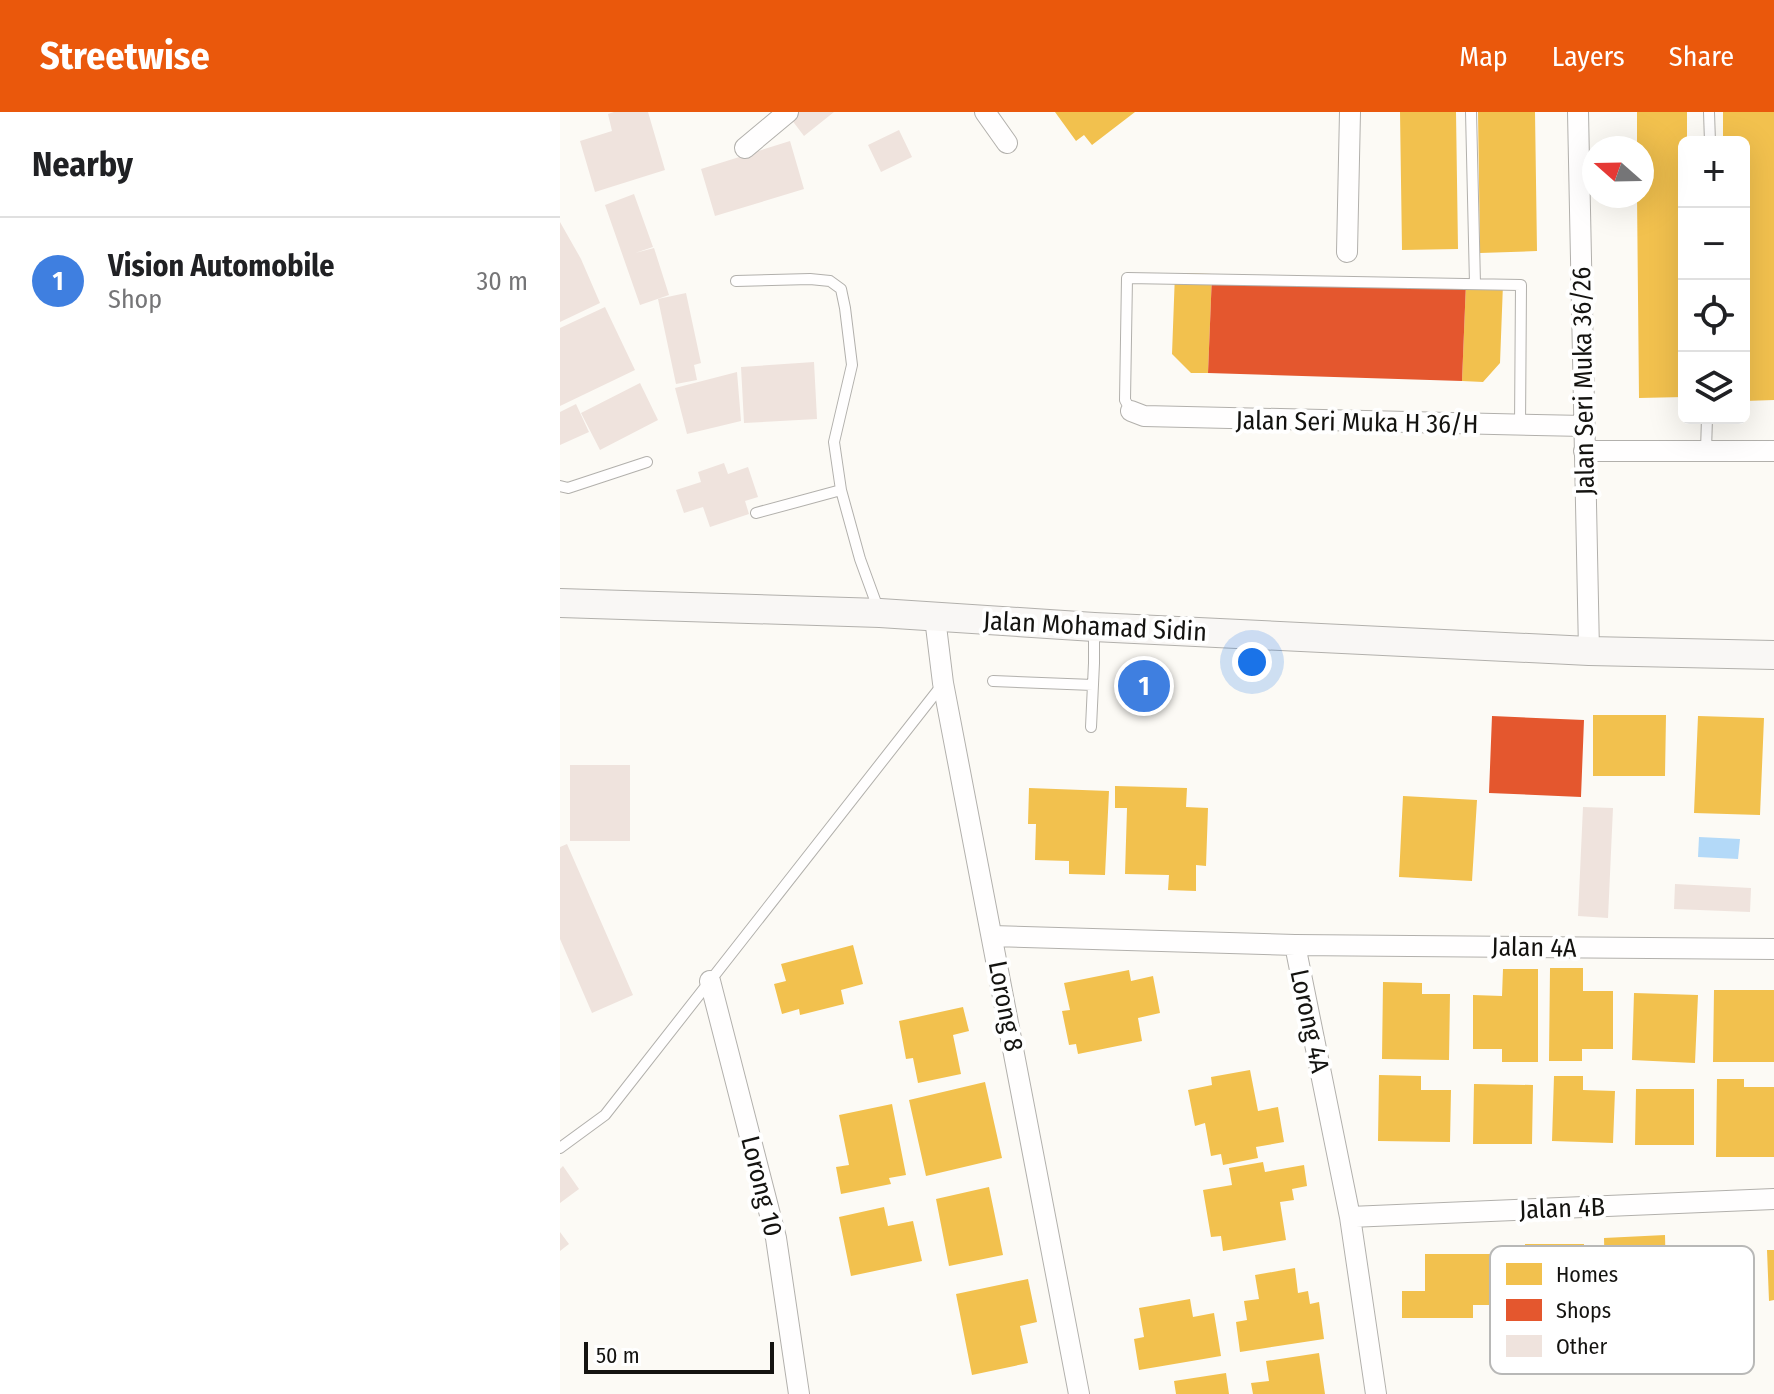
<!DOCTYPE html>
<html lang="en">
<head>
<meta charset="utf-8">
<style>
  :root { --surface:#fff; --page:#f2f2f2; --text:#202124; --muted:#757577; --line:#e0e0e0; --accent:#ea580c }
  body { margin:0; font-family:"Fira Sans Condensed",sans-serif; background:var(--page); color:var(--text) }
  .controls { position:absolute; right:24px; top:24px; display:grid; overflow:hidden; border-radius:12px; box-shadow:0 8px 32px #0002 }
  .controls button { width:72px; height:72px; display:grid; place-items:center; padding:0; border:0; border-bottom:2px solid var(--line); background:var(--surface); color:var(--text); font:40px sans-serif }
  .compass { position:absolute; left:1022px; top:24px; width:72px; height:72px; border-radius:50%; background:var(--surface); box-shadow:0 8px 32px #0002; rotate:290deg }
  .scale { position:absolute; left:24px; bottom:20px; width:190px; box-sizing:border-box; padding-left:8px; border:4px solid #141310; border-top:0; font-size:22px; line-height:28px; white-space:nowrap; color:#141310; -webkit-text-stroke:6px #fff; paint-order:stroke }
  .you { position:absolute; left:692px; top:550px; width:28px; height:28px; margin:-20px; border:6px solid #fff; border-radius:50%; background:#1a73e8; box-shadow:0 0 0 12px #1a73e833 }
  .badge { display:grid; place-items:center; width:52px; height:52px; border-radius:50%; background:var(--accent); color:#fff; font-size:26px; font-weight:700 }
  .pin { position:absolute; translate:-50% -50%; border:4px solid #fff; box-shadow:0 2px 8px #0006 }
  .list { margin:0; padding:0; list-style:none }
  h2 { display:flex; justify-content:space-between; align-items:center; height:104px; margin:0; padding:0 32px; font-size:34px }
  h2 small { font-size:26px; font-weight:400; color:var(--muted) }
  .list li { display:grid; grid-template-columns:52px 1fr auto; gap:24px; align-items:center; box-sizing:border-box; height:128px; padding:0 32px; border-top:2px solid var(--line) }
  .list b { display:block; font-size:30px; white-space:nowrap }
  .list p { margin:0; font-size:26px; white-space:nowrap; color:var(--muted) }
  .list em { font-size:26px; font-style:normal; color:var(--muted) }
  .icon { flex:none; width:44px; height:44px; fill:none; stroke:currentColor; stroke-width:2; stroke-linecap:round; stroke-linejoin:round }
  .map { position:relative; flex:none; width:1214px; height:1282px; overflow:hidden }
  header { display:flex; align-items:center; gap:48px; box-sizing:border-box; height:112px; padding:0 40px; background:var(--accent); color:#fff }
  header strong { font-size:38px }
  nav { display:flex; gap:44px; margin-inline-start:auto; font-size:28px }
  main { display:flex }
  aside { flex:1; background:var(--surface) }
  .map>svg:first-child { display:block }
</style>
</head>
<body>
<header>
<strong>Streetwise</strong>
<nav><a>Map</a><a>Layers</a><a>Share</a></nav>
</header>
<main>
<aside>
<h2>Nearby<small></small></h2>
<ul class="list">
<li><span class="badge" style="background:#3f7fe0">1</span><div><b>Vision Automobile</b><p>Shop</p></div><em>30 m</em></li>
</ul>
</aside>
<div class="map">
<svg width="1214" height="1282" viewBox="0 0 1214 1282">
  <rect width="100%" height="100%" fill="#fcfaf5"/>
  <path fill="#b3d9f8" d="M1139,725L1180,727L1178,747L1138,745Z"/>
  <path fill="#f2c14e" d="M495,0H575L532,33L524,23L516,29Z
    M840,0H896L898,137L842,138Z
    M918,0H975L977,139L920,141Z
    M1077,0H1127V30H1124V285L1079,286L1077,84H1082V36H1077Z
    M1163,0H1214V288L1184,289V30H1163Z
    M615,161L652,162L648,261H631L612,242Z
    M906,171L943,172L940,251L923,270L902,269Z
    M1033,603H1106L1105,664H1033Z
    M1138,604L1204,606L1200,703L1134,701Z
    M555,674L627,676L626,695L648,696L646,754L636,753V779L608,778L609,763L565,762L567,696H555Z
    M469,676L549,679L545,763L509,762V749L475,748L476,712H468Z
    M843,684L917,688L912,769L839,765Z
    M293,833L303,872L281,878L284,892L240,903L239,897L222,902L214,872L226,869L221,852Z
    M990,856H1023V879H1053V937H1022V949H989Z
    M943,857H978V950H942V937H913V883L942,884Z
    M569,858L571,869L593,864L600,901L578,906L582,929L518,942L516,932L509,933L502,899L510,898L504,871Z
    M823,870L862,871V882H890L889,948L822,947Z
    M1154,878H1214V950H1153Z
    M1074,881L1138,883L1135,951L1072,948Z
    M403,895L409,919L393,923L401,962L358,971L353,946L346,947L339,909Z
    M690,958L698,999L718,995L724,1030L696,1035L698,1046L663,1053L661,1042L651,1044L645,1011L635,1014L628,978L652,973L651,965Z
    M819,963L861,964V978H891L890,1030L818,1029Z
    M994,964H1023V978L1055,979L1053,1031L992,1029Z
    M1157,967H1184V975H1214V1045H1156Z
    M425,970L442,1046L366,1064L349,988Z
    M914,972L973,973L972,1032H913Z
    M1076,977H1134V1033H1075Z
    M332,992L346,1063L329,1066L331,1072L281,1082L276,1055L289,1053L279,1003Z
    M703,1050L705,1060L744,1053L747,1074L732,1077L734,1088L720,1090L726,1128L663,1139L661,1124L651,1125L643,1078L672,1073L669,1056Z
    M429,1075L443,1143L389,1154L376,1087Z
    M324,1095L328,1114L353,1109L362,1149L291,1164L279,1105Z
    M1105,1123L1107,1209L1046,1211L1044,1126Z
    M965,1132H1024V1191L965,1192Z
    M1207,1138H1214V1188L1209,1189Z
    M865,1142H942V1193H913V1206H842V1179H865Z
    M735,1156L738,1181L748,1179L750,1192L759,1190L764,1227L680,1240L676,1210L687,1208L684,1189L699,1187L695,1163Z
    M468,1167L477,1210L460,1214L468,1251L412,1263L396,1182Z
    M630,1187L633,1205L654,1201L661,1244L579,1258L574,1227L584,1225L579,1196Z
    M759,1241L765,1282H693L691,1271L709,1269L706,1249Z
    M666,1261L669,1282H616L614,1269Z"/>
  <path fill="#e4572e" d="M652,162L906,171L902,269L648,261Z
    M932,604L1024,608L1021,685L929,681Z"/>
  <path fill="#efe3dd" d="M54,0H88L105,58L35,80L20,29L52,19L48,2Z
    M231,0H274L244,24L228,3Z
    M339,18L352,45L321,60L308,33Z
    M230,29L244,77L155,104L141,57Z
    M74,82L93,135L75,141L94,136L109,183L80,193L45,93Z
    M0,110L21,147L40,191L0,210Z
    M126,181L141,251L134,253L137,268L116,272L98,187Z
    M45,195L75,258L0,294V216Z
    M254,250L257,307L184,311L181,255Z
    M177,260L181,309L127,322L115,276Z
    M80,271L98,308L40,338L21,301Z
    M16,292L29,320L0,333V300Z
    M164,351L168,362L188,355L198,385L185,389L189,402L150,415L143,395L124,401L116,378L141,370L138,360Z
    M10,653H70V729H10Z
    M1023,695L1053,696L1048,806L1018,804Z
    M7,732L73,883L32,901L0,827V735Z
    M1115,772L1191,776L1190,800L1114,797Z
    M3,1054L19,1077L0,1091V1057Z
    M0,1120L9,1132L0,1139Z"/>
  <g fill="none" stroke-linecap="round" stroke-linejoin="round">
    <defs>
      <path id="service" d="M911,0L915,172
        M1149,0L1150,30
        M176,169L250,167L270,169L281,177L285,196L292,253L274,330L281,378L300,447L319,499
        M571,299L565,288L567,166L961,173L960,314
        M1146,338L1147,306
        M0,374L8,376L87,350
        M196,401L281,378
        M433,569L533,573
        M531,615L534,551V517
        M0,1036L45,1003L382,573"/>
      <path id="minor" d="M425,0L447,31
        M1018,0L1029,539
        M185,36L228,0
        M787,140L790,0
        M571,299L584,304L1024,314
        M1024,339H1214
        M375,506L383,571L519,1282
        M432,824L735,833L1214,837
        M735,833L790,1105L816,1282
        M150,869L216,1126L239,1282
        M790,1105L1214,1087"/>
      <path id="secondary" d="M0,491L320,501L534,515L1029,539L1214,543"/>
    </defs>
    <use href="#service" stroke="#b2b0ac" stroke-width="12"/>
    <use href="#minor" stroke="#b2b0ac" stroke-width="22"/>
    <use href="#secondary" stroke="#b2b0ac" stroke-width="30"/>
    <use href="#service" stroke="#fffefe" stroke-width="10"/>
    <use href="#minor" stroke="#fffefe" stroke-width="20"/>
    <use href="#secondary" stroke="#f9f7f5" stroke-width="28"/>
  </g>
  <g text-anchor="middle" stroke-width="8" stroke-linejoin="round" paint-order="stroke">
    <g font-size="26" fill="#141310" stroke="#fff">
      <text transform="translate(1023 269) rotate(-91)" y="9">Jalan Seri Muka 36/26</text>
      <text transform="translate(797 310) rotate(1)" y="9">Jalan Seri Muka H 36/H</text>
      <text transform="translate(535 514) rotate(3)" y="9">Jalan Mohamad Sidin</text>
      <text transform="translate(974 835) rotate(1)" y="9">Jalan 4A</text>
      <text transform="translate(446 894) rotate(79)" y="9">Lorong 8</text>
      <text transform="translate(750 909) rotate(78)" y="9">Lorong 4A</text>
      <text transform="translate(202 1074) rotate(76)" y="9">Lorong 10</text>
      <text transform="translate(1002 1096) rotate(-2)" y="9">Jalan 4B</text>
    </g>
  </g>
  <rect x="930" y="1134" width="264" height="128" rx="12" fill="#fff" stroke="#b8b8b7" stroke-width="2"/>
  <rect x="946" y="1151" width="36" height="22" fill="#f2c14e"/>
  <rect x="946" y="1187" width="36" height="22" fill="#e4572e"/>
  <rect x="946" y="1223" width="36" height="22" fill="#efe3dd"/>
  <g font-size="22" fill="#141310">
    <text x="996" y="1170">Homes</text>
    <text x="996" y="1206">Shops</text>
    <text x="996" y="1242">Other</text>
  </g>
</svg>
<div class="controls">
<button>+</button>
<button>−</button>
<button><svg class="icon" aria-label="locate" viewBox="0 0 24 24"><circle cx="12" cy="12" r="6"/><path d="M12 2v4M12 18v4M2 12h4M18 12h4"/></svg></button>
<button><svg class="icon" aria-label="layers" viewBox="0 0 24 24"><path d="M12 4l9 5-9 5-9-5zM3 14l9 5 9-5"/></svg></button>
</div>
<svg class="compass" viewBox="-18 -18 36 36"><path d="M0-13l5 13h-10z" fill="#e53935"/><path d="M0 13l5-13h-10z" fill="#757577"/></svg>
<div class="scale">50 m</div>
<div class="you"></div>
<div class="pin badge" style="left:584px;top:574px;background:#3f7fe0">1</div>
</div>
</main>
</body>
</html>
